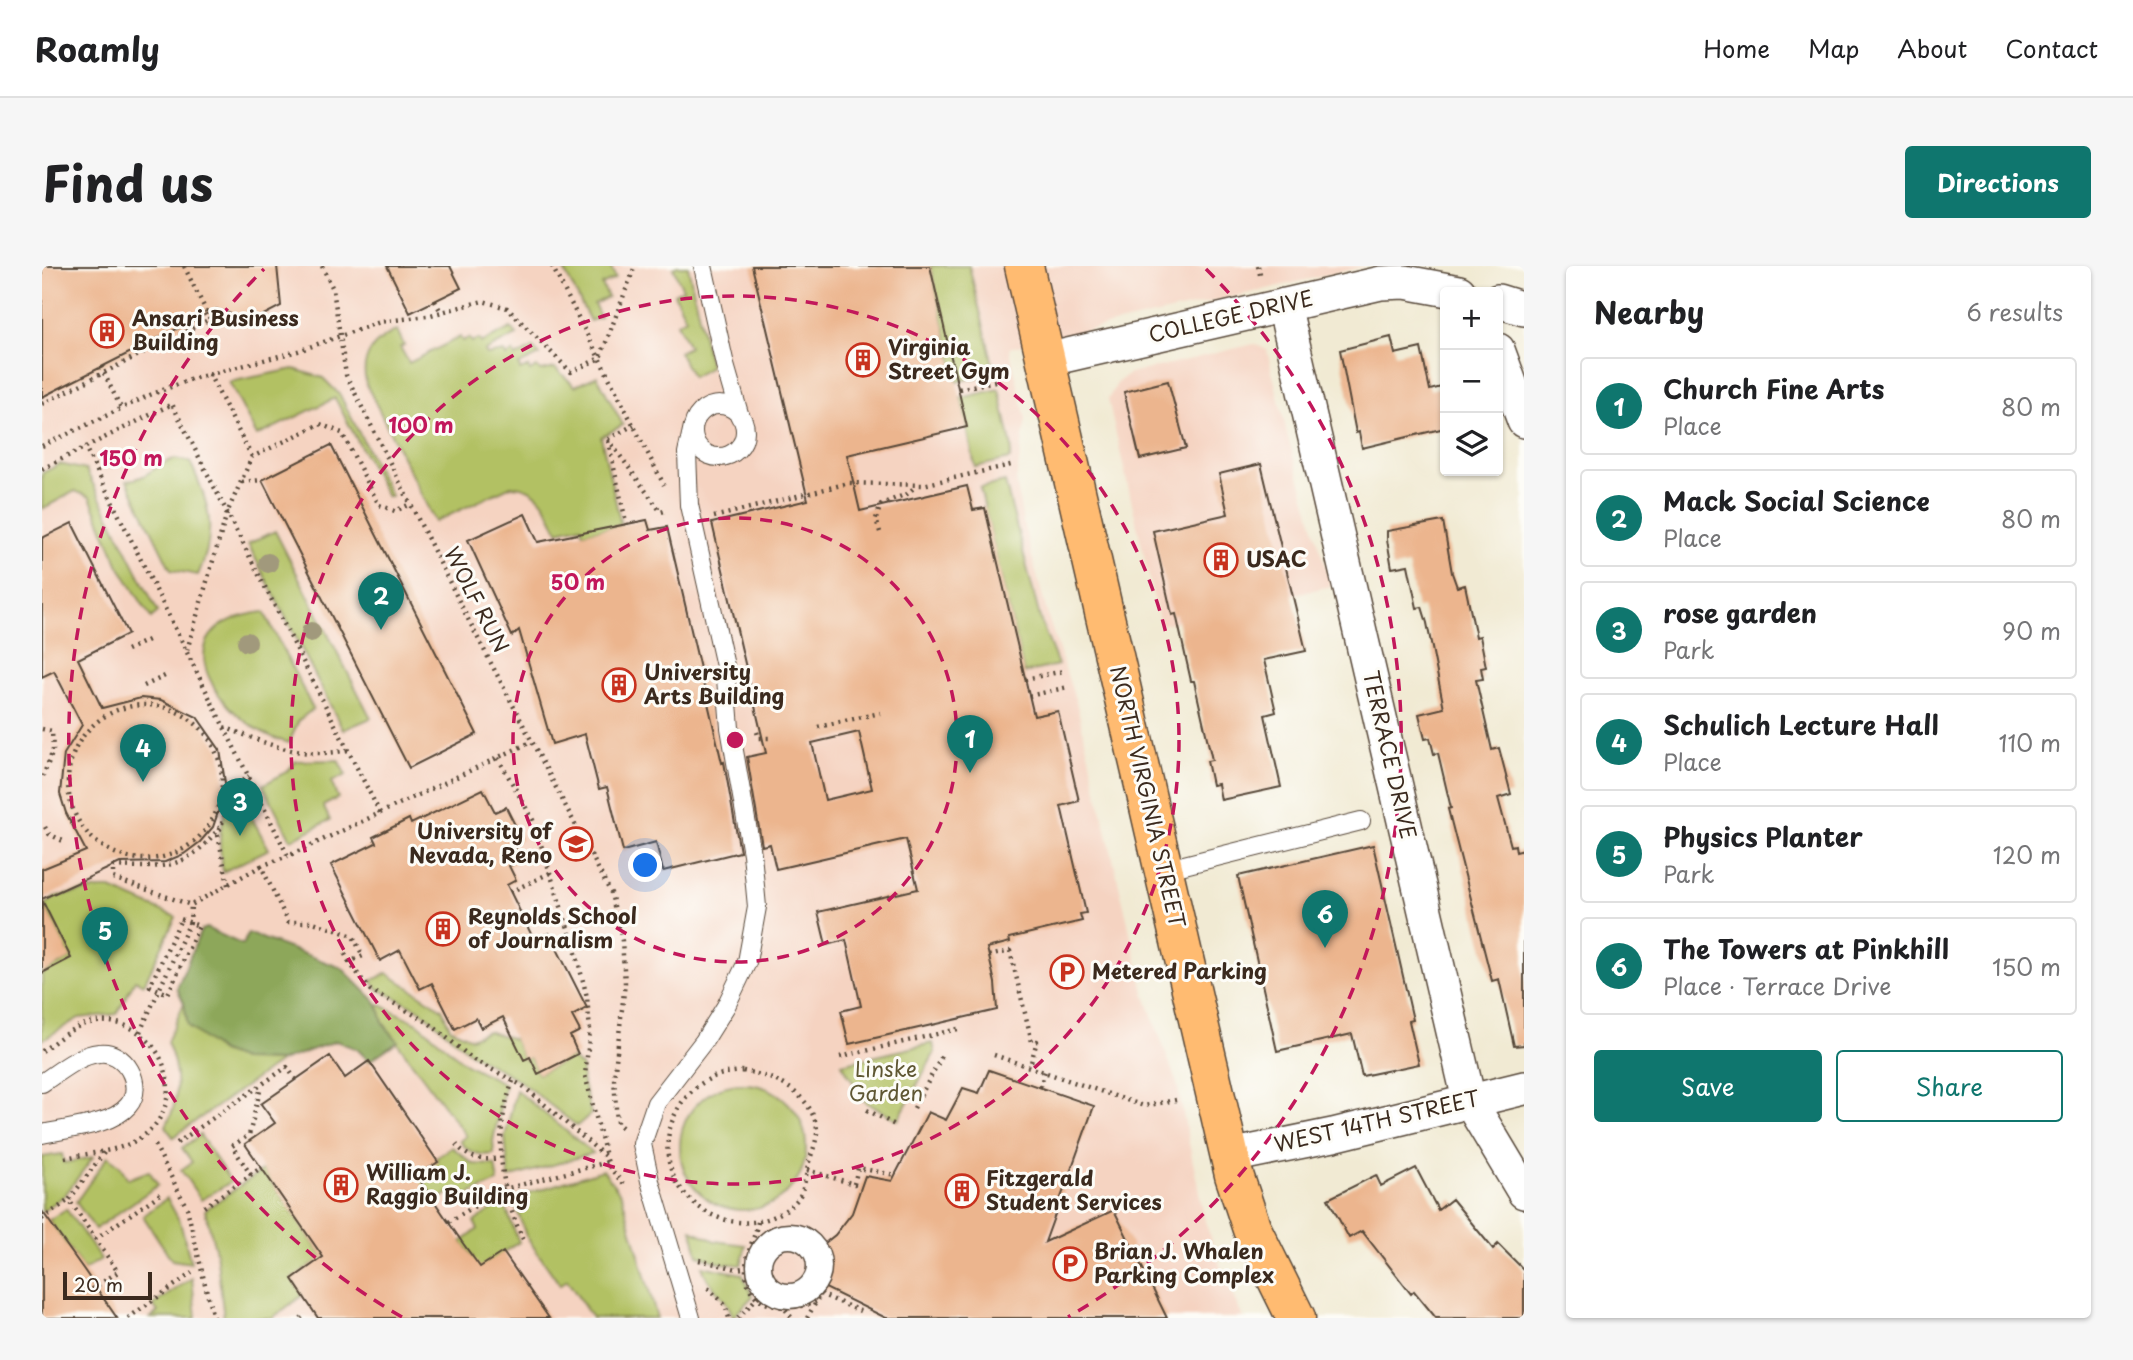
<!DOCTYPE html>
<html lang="en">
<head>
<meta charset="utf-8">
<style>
  :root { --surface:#fff; --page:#f6f6f6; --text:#202124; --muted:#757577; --line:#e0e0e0; --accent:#0f766e }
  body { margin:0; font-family:"Playpen Sans",sans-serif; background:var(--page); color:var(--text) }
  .controls { position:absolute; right:21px; top:21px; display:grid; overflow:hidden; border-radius:7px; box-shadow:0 2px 5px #0004 }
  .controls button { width:63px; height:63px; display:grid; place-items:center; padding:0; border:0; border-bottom:2px solid var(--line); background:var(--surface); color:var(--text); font:35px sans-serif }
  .scale { position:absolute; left:21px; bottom:18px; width:89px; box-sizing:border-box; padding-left:7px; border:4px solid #3b2a1e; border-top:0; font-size:19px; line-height:24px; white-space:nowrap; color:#3b2a1e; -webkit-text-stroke:5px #fdfcf7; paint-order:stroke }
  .you { position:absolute; left:604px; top:600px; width:24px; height:24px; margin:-18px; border:5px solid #fff; border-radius:50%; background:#1a73e8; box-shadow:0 0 0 10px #1a73e833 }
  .badge { display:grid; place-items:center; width:46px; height:46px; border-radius:50%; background:var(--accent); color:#fff; font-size:23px; font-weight:700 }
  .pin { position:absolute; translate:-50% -58px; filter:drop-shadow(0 2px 4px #0008) }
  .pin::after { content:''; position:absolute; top:37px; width:24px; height:21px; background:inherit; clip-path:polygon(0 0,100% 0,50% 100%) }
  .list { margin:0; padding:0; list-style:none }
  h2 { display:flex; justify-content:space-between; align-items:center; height:91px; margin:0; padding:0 28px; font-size:30px }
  h2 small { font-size:23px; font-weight:400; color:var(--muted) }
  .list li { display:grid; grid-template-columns:46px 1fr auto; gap:21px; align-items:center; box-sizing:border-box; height:98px; margin:0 14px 14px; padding:0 14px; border:2px solid var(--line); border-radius:7px }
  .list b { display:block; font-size:26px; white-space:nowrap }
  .list p { margin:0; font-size:23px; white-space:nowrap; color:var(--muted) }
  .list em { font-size:23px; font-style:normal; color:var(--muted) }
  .actions { display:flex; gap:14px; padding:21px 28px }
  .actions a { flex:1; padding:16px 0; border:2px solid var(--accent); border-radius:7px; text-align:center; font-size:24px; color:var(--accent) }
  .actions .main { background:var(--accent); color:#fff }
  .icon { flex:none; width:38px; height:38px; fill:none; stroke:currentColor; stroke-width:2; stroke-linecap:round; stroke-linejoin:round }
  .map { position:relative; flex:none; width:1482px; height:1052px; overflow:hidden; border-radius:7px }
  header { display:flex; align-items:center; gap:42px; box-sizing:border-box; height:98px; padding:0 35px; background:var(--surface); border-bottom:2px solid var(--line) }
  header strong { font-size:33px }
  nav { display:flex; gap:38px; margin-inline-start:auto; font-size:24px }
  .intro { display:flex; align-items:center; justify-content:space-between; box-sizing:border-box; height:168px; padding:0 42px }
  h1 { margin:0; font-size:49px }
  .button { padding:18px 32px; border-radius:7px; background:var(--accent); color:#fff; font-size:24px; font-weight:700 }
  main { display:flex; gap:42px; padding:0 42px }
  aside { flex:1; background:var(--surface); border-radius:7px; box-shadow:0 2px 5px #0004 }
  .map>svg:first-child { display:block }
</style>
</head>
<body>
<header>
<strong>Roamly</strong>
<nav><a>Home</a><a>Map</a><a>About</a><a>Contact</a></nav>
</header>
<div class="intro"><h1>Find us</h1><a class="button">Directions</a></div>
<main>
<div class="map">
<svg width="1482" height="1052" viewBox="0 0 1482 1052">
  <rect width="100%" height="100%" fill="#fdfcf7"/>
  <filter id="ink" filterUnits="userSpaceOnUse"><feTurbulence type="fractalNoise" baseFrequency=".0143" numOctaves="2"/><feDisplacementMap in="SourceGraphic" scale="14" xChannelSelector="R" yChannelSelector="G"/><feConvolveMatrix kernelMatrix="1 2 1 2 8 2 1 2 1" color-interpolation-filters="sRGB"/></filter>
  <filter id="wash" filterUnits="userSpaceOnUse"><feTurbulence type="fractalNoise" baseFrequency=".00686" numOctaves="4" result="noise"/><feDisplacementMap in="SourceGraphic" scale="28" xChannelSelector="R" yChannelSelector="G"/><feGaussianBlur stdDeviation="1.57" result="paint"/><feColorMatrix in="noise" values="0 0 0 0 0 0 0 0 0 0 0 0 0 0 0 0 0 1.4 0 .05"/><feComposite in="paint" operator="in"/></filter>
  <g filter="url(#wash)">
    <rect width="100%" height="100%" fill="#f1ead3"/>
    <path fill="#f5d3c1" d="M0,0H1325L967,82L984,153L974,214L981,257L1006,351L1035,439L1103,730L1135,818L1163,955L1181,1008L1201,1052H0Z
      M1212,78L1225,84L1246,172L1289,320L1118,359L1066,133L1076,116L1087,108Z"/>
    <path fill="#b2c164" stroke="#767641" stroke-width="2" d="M520,0H568L574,12L560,19L566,31L552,38L558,51L548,55Z
      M636,0H646L668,101L650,111L637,86L647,81L635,57L644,52L632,28L641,23L631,2Z
      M888,0H927L953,107L915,116Z
      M469,62L475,69L443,85L444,89L462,86L464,90L471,86L473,91L491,82L498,89L477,99L478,104L486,101L488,105L495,101L498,105L513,102L533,120L555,110L581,159L559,171L579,259L541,267L539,260L516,265C506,242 497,220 469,220L393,256L324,118C318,90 331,76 355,64L362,79L358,81L367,97L418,71L420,75L427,72L430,76L437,73L439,77Z
      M252,103L281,112L298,129L349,230L345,231L293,132L215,170L187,116Z
      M957,123L970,182L968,193L933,201L919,132Z
      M133,193L148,196C167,235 176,267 156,309L129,304L85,214C105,214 114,197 133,193Z
      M18,198L44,204L116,346L109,352L77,300L48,231L33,225L0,243V207Z
      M963,216L999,356L1016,399L982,407L938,222Z
      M233,265L329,452L301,464L206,278Z
      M222,346L271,443L257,454L247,477C177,459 110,359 222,346Z
      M296,494L304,509L289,516L296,532L281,540L288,554L249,574L221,519L244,506L254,495Z
      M196,527L227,583L181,606C176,577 175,551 196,527Z
      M58,623H69L134,651L102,718L93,714L75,748L37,752L0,774V707L29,692L3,639L15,630Z
      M345,707L400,743L408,762L429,772L445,765L472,773L482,794L488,791L496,808L529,792L540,801V814L549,848L535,860L475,813L428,787L377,743L336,723L329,715Z
      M142,737L146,760C184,790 190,794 239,795L131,871L124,860C139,832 137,804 125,776Z
      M336,738L376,757L424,798L463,818L451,875L452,888C439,890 426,887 418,875L424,870L341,757Z
      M891,777L893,786L856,854L823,836L800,798Z
      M638 881a63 63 0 1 1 126 0a63 63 0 1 1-126 0Z
      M474,824L551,887L467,912L463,871Z
      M158,869L189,916L159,934L139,904L150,896L140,882Z
      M410,881L431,898L453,899L456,916L418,932L412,924L393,936L383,922L372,929L364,917L396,896L394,892Z
      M20,888L22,897L51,891L23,929L0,946V891Z
      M66,890L78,900L86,913L107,905L116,919L53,963L34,936Z
      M221,904L281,991L250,1013L261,1029L230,1052H182L174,986L163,944Z
      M561,904L580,930L615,1052H550L525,1014L518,1019L484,970L471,932Z
      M125,932L138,956L149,997L130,994L101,950Z
      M461,935L477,976L427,1009L431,991L420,976L436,963L432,956Z
      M24,943L59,993L42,1004L7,954Z
      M650,964L673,975L704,979L699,999L679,997L656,989Z
      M660,1000L700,1008L711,1030L691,1051C685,1030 665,1020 660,1000Z
      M150,1012L154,1052H108L116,1046L111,1039Z"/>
    <path fill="#8da75a" stroke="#64683c" stroke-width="2" d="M164,662L201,679L206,667L300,702L336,738L341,757L356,775L327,795L315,783L294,775L239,795L200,794L179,786L146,760L142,737L135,722L159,664Z"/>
    <g id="blocks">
      <path fill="#ecb58e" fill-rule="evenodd" d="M0,0H235L239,40L210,55L174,43L0,131Z
        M345,0H408L419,22L368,47Z
        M710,0H888L925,161L805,189L818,245L925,220L931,244L943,242L992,450L1016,445L1037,535L1019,540L1044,647L1038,648L1040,655L967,672L968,676L945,682L953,717L955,744L807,778L799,745L819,740L804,674L784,679L776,646L876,623L864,573L734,603L728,578L720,580L705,491L724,487L670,257L766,234ZM817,466L830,523L783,534L770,477Z
        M1349,71L1353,88L1379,82L1388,124L1403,120V162L1320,182L1317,166L1314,167L1298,84Z
        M1126,115L1144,182L1098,193L1082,126Z
        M289,179L435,468L367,502L220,214Z
        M1219,198L1264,385L1222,394L1234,446L1223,449L1239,521L1179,534L1176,518L1170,519L1165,495L1170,494L1152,415H1149L1134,348L1130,349L1111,265L1186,248L1177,208Z
        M483,248L496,276L605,254L608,264L625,261L680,497L682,496L698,586L621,605L614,576L581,585L565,521L557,523L543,468L510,478L477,364L470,370L426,274Z
        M1401,255L1410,307L1415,321L1423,319L1434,371L1438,370L1444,401L1439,402L1441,413L1434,414L1450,484L1457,482L1469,528L1456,532L1469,580L1473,579L1474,586L1482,584V779L1472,780L1457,713L1450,715L1406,543L1409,542L1396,487L1392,488L1388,472L1383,473L1377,448L1402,442L1385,357L1380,341L1375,342L1366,299L1350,302L1345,274V265Z
        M30,257L86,368L36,393L60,442L99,432L119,434L155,451L178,484L184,523L171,561L158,576L142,588L123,596L78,597L0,633V603L44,585L24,547L18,528L22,488L40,459L12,405L0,411V272Z
        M441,523L453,546L464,541L480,573L471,577L479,594L467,600L474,614L465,619L492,674L507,667L545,742L530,750L538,765L528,770L536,788L496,808L488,791L482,794L461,751L439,762L434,752L413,763L390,717L378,723L358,684L338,695L289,599L334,577L331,571L367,553L369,558Z
        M1331,579L1371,754L1367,755L1377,798L1320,810L1310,768L1235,785L1196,610Z
        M0,634L29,692L0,707Z
        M288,790L303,812L327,795L396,896L375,910L420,976L438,1001L461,986L507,1052H276L250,1013L281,991L203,878L233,857L219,838Z
        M947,804L1052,840L1003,976L1072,944L1125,1052H844L775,1018L777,1001L773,985L793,969L810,947L823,910L850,915L886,846L904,854L921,822L937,827Z
        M1374,902L1396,944L1410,933L1451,983L1456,978L1482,1004V1052H1394L1372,1025L1369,1028L1320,965L1307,972L1286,933L1334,909L1339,920Z
        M0,945L42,1004L75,1052H0Z"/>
    </g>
  </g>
  <g filter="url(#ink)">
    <use href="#blocks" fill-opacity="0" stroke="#564739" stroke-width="2"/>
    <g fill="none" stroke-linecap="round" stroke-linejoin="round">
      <defs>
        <path id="service" d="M661,0L683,99L698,151
          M651 165a26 26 0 1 1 52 0a26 26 0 1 1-52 0Z
          M1122,604L1319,555
          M0,817C17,806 36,789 57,787C82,783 104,819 86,840C69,860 25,862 0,868
          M649,1052L608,915L600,878L614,837L662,775L684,740L705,696L715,641L710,588L688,462L683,400L647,239L645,187L651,160"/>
        <path id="pedestrian" d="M717 1000a30 30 0 1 1 60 0a30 30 0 1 1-60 0Z"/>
        <path id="minor" d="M1456,35L1482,43
          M1242,39L1427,834L1482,926
          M1456,84L1482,155
          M1004,94L1339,17L1363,16L1417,26
          M1188,890L1291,869L1482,822"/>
        <path id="primary" d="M982,0L1192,909L1210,963L1254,1052"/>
      </defs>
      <use href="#service" stroke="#564739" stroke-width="20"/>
      <use href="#pedestrian" stroke="#564739" stroke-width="27"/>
      <use href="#minor" stroke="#564739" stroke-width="36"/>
      <use href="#primary" stroke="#564739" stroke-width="41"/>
      <path stroke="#564739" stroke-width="4.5" stroke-dasharray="2 5" stroke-linecap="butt" d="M280,0L291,23L304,109L427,355L569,627L580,675L583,717L572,812L575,857L581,862
        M510,0L622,219
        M1216,0L1219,13
        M393,35L399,46
        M59,101L79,142
        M167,108L210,191
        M917,123L958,114
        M0,138L168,53L142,0
        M566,173L619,246L626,244
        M566,173L592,159
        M566,175L585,260
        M0,180L108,129L150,113L256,85L338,56L385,50L441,35L465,42L529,106L558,92L593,0
        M0,203L130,138L338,547L246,590L43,181
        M200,216L220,214
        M672,251L807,217L881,219L973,198
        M838,266L834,253L839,238L865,228L874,220
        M85,384L108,373
        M145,384L185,247L210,191L278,158L300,167L337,239L353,245L369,238
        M983,413L1022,405
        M102,420L125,409
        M987,430L1026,421
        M26 516a77 77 0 1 1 154 0a77 77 0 1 1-154 0Z
        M182,461C226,478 258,494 306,484
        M776,461L838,447
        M0,463L10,465L11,485L1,510
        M715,466L717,472H730
        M456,492L491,554L534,687L545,731L548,764L543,809L564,890
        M338,547L489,476
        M3,561L7,568L23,576
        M178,561C144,605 121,602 71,600V612L149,639L219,600L246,656H271L311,670L321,690L307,696L328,724L387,757L432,794L481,820L564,891L568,902L584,921
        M219,600L246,590
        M186,619L176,569L193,520L207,510
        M468,626L510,606
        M139,653L157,660L126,728L108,720Z
        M303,688L307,696
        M947,690L968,685L990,776L995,775L988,800
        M98,766L148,656L149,639
        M0,785C13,776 26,764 40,759C113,736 160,836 95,874C75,886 46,887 23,892
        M952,789L1102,840L1134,834
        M798,791L916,763
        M701,805C732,810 769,826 775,863C776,873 769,889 766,899C764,909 762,926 755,934C722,969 667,961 640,924C610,886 629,827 674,810C682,807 692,806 701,805Z
        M471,815C451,867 457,922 481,973
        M998,821L1003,805
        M872,842L901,788
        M825,844L853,859
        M135,877L245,801L254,814
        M414,878C426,893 439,895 458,892
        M113,879L145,942L171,1052
        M765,904L812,918L816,902L853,909
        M209,909L190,880L207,869L219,821
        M162,941L220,901
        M0,953L27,934
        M407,956L459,924L566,896
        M716,956C713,971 704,987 704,1003C703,1044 746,1046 774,1036
        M53,973L121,926
        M657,994L695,1003L717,999
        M666,1022L683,1039L687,1052
        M50,1023L76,1006L27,934L64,884
        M778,1028L818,1045
        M742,1030L743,1043L750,1052
        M86,1052L150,1007
        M259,1052L260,1051
        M696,1052L726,1020
        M765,1052L782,1022"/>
      <use href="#service" stroke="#fff" stroke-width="18"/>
      <use href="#pedestrian" stroke="#fff" stroke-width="24"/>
      <use href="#minor" stroke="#fff" stroke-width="33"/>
      <use href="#primary" stroke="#ffbb71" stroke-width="38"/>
    </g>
    <g fill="#a1997b">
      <circle cx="226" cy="297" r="10"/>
      <circle cx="269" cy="366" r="10"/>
      <circle cx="205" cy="376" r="10"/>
    </g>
  </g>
  <g fill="none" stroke="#c2185b" stroke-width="3.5" stroke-dasharray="12 9">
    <circle cx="693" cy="474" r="222"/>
    <circle cx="693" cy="474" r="444"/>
    <path d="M360 1051A666 666 0 0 1 222 3M1164 3A666 666 0 0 1 1026 1051"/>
  </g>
  <defs>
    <symbol id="building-ring" viewBox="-11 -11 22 22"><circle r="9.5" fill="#fdfcf7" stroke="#c8321e" stroke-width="1.5"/><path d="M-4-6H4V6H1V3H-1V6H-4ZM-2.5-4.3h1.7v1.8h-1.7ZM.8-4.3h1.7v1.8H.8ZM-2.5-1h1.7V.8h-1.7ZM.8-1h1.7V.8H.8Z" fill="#c8321e"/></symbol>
    <symbol id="university-ring" viewBox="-11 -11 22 22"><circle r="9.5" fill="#fdfcf7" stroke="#c8321e" stroke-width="1.5"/><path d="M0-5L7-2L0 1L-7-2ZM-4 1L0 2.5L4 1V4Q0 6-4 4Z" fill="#c8321e"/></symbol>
    <symbol id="parking-ring" viewBox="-11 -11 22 22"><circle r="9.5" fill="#fdfcf7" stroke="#c8321e" stroke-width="1.5"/><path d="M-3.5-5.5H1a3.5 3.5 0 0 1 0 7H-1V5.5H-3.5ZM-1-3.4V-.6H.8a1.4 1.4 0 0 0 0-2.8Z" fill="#c8321e"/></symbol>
  </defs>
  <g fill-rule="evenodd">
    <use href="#building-ring" x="46" y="46" width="38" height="38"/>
    <use href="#building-ring" x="802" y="75" width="38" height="38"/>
    <use href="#building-ring" x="1160" y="275" width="38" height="38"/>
    <use href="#building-ring" x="558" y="400" width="38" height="38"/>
    <use href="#university-ring" x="515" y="559" width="38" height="38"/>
    <use href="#building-ring" x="382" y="644" width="38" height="38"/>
    <use href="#parking-ring" x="1006" y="687" width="38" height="38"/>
    <use href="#building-ring" x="280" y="900" width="38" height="38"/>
    <use href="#building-ring" x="901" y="906" width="38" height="38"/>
    <use href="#parking-ring" x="1009" y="979" width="38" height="38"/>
  </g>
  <g text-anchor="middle" stroke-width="6" stroke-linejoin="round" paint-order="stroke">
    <g font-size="21" fill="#3b2a1e" stroke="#fdfcf7">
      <text transform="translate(1189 51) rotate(-13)" y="7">COLLEGE DRIVE</text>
      <text transform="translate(434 334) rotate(63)" y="7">WOLF RUN</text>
      <text transform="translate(1347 489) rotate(77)" y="7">TERRACE DRIVE</text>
      <text transform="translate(1105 531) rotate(77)" y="7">NORTH VIRGINIA STREET</text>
      <text transform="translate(1335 856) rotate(-13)" y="7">WEST 14TH STREET</text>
    </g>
    <g font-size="21" font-weight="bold" fill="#3b2a1e" stroke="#fdfcf7" text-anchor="start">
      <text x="90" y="60">Ansari Business<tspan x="90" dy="24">Building</tspan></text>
      <text x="846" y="89">Virginia<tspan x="846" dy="24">Street Gym</tspan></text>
      <text x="1204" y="301">USAC</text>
      <text x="602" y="414">University<tspan x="602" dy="24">Arts Building</tspan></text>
      <text x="510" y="573" text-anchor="end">University of<tspan x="510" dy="24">Nevada, Reno</tspan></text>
      <text x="426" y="658">Reynolds School<tspan x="426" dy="24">of Journalism</tspan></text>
      <text x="1050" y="713">Metered Parking</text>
      <text x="324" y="914">William J.<tspan x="324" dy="24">Raggio Building</tspan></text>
      <text x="944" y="920">Fitzgerald<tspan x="944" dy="24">Student Services</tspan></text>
      <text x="1052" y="993">Brian J. Whalen<tspan x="1052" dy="24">Parking Complex</tspan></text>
    </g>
    <g font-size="21" fill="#5f5733" stroke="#fdfcf7">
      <text x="844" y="811">Linske<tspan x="844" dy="24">Garden</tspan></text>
    </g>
  </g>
  <circle cx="693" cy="474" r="10" fill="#c2185b" stroke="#fdfcf7" stroke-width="3.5"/>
  <g font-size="21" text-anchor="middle" font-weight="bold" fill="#c2185b" stroke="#fdfcf7" stroke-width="6" stroke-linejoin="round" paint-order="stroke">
    <text x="379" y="167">100 m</text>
    <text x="89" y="200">150 m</text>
    <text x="536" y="324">50 m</text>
  </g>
</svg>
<div class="controls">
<button>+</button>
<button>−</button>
<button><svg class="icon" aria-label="layers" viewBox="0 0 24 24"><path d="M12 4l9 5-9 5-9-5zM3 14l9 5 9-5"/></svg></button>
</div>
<div class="scale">20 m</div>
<div class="you"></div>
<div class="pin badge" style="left:928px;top:507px">1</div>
<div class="pin badge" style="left:339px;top:364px">2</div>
<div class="pin badge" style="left:198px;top:570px">3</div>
<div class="pin badge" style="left:101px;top:516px">4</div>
<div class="pin badge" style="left:63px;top:699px">5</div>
<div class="pin badge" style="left:1283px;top:682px">6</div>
</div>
<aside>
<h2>Nearby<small>6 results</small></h2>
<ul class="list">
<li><span class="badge">1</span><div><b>Church Fine Arts</b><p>Place</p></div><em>80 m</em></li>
<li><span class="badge">2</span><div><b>Mack Social Science</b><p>Place</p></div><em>80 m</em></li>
<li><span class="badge">3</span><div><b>rose garden</b><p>Park</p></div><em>90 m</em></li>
<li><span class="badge">4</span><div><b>Schulich Lecture Hall</b><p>Place</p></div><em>110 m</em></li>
<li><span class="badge">5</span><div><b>Physics Planter</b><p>Park</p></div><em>120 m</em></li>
<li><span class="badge">6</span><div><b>The Towers at Pinkhill</b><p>Place · Terrace Drive</p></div><em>150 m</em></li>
</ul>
<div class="actions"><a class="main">Save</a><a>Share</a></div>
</aside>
</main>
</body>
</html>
